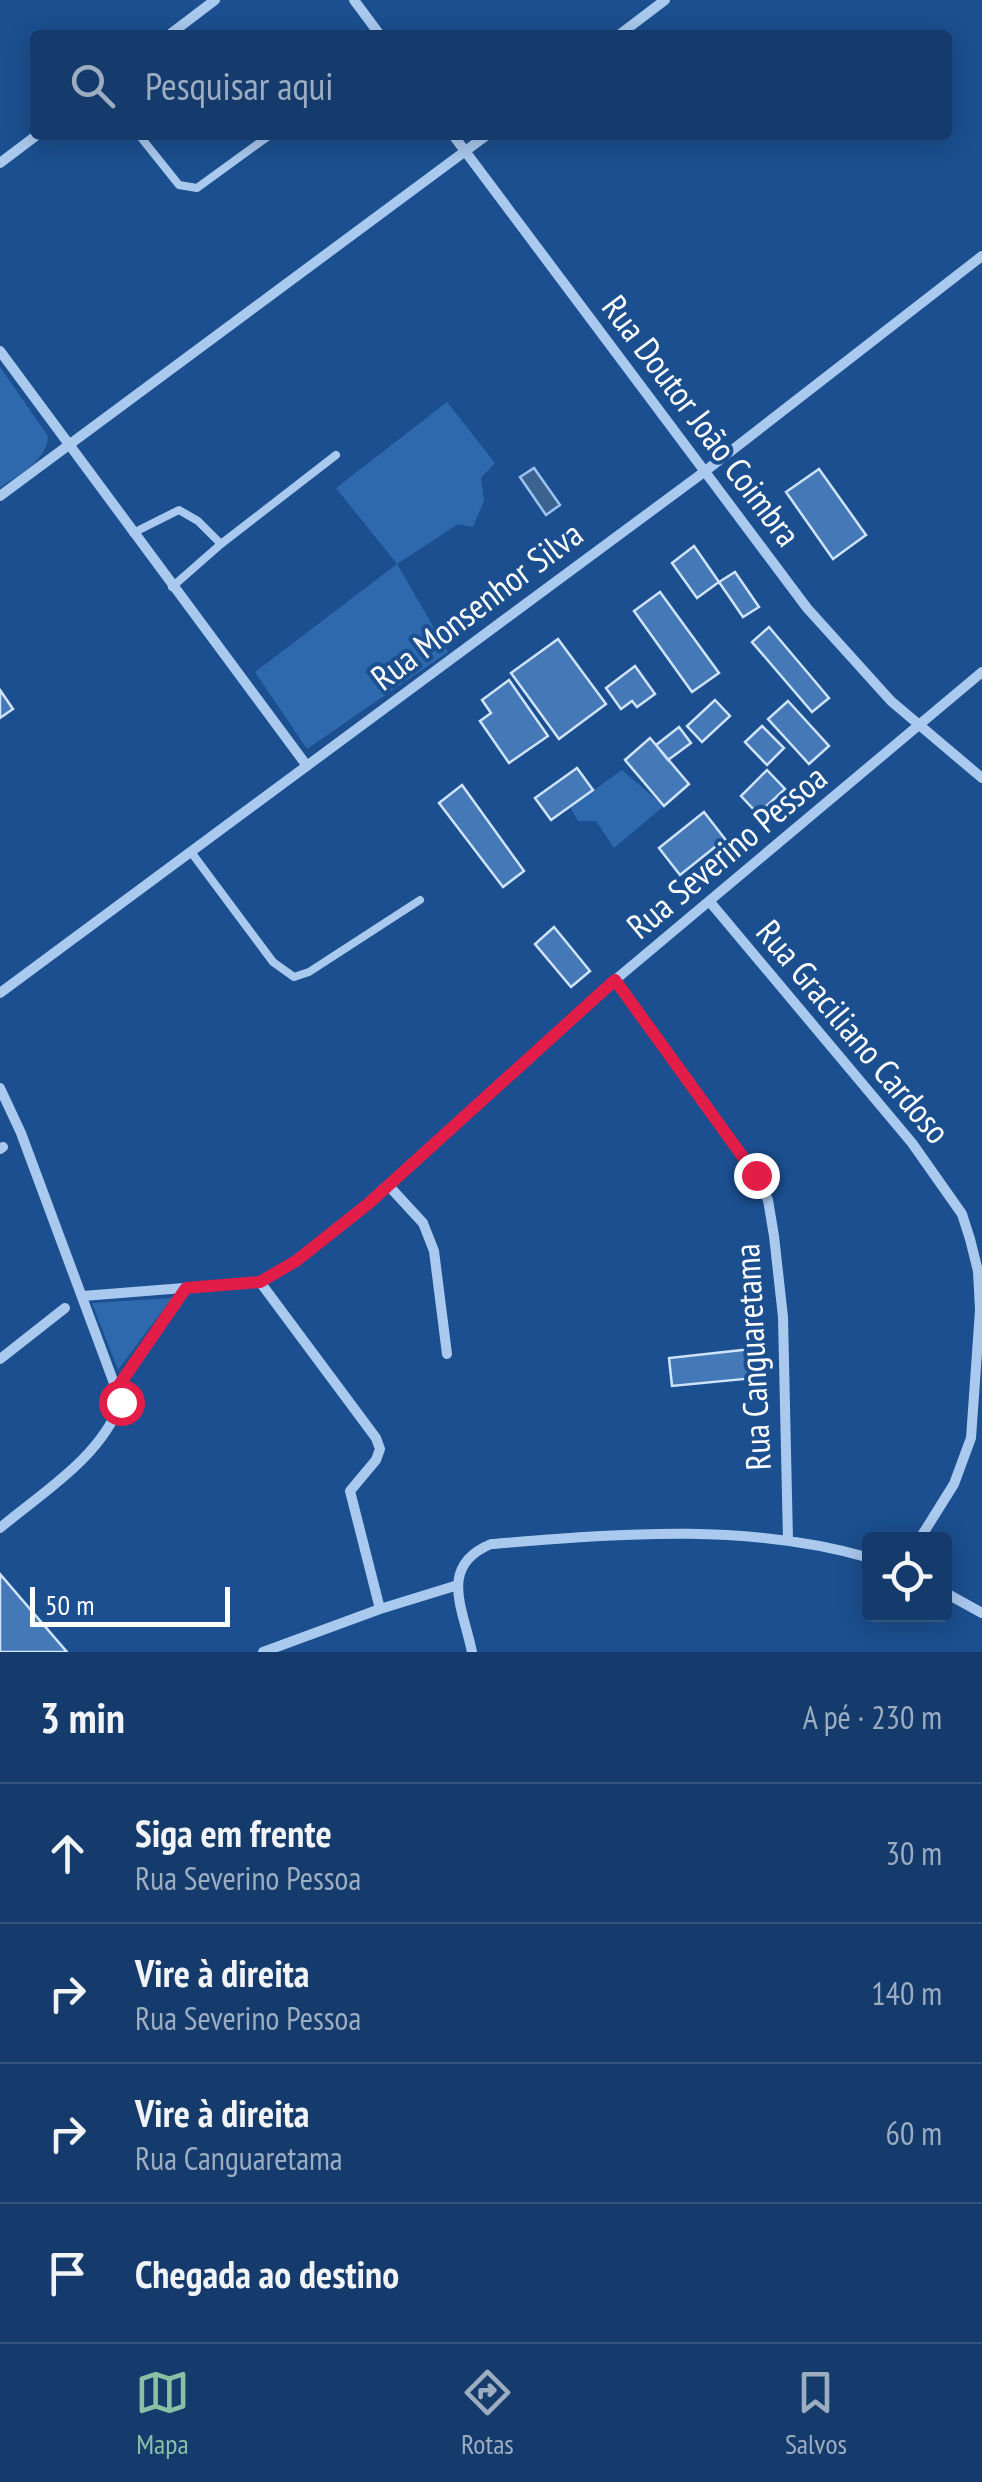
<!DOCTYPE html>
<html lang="pt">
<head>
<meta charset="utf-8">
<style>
  :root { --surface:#143b6b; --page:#214673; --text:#f1f3f6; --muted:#9dadc1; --line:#33557e; --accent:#8abfa5 }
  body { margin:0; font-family:"PT Sans Narrow",sans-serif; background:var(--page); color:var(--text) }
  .controls { position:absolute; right:30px; bottom:30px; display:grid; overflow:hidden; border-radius:10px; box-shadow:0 5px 25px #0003 }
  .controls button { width:90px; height:90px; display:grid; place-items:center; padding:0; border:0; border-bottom:2px solid var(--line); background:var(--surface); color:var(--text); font:50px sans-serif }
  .scale { position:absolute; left:30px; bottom:25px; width:200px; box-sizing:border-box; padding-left:10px; border:5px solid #fff; border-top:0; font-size:28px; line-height:35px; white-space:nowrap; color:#fff; -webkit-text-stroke:8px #1b4f8f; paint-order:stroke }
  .stop { position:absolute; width:30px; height:30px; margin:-22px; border:8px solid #e11d48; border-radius:50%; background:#fff }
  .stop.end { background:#e11d48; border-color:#fff; box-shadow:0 2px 10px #0008 }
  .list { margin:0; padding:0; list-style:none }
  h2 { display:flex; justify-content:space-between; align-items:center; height:130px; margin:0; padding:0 40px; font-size:42px }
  h2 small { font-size:32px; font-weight:400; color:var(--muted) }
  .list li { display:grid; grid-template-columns:65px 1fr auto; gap:30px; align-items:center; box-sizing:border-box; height:140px; padding:0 40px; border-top:2px solid var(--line) }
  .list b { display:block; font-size:38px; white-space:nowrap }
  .list p { margin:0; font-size:32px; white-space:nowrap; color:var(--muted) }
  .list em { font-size:32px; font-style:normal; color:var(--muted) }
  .icon { flex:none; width:55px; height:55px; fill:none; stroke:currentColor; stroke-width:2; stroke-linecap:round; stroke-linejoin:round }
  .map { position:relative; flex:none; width:982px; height:1652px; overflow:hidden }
  .search { position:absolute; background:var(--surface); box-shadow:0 5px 25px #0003; left:30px; right:30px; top:30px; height:110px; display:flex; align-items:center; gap:25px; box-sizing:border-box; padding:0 35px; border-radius:10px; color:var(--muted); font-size:38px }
  .sheet { height:690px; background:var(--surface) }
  nav { display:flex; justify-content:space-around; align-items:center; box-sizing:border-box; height:140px; border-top:2px solid var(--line); background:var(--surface); font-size:28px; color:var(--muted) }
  nav a { display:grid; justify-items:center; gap:5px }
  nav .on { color:var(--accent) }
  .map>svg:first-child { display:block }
</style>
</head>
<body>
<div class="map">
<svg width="982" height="1652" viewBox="0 0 982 1652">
  <rect width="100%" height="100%" fill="#1b4f8f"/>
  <path fill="#2e69ad" d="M0,367L48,436C46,462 19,474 0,488Z
    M447,402L495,463L481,478L484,501L473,527L458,524L397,564L448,652L307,749L255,672L397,564L336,488Z
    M622,770L664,806L614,848L596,821H578L570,807Z
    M172,1298L118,1370L92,1303Z"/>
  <path fill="#3c6290" stroke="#9cc4f0" stroke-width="2.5" d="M534,468L560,505L546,515L520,477Z"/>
  <path fill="#4478b7" stroke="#cfe3fa" stroke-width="2.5" d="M819,469L866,535L833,559L786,492Z
    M694,546L719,582L697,598L672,563Z
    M735,572L759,607L743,617L719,582Z
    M660,592L719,673L692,692L634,611Z
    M769,627L829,698L812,712L752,642Z
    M558,639L606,704L559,739L511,673Z
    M635,666L655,694L637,707L632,701L621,709L606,688Z
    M509,680L548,736L509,763L480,721L491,713L482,700Z
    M0,690L13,709L0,718Z
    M715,700L730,716L702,742L687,726Z
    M788,701L829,746L809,764L768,719Z
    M762,726L784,748L767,765L745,742Z
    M679,727L691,743L668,760L656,745Z
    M650,738L689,784L664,806L625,760Z
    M577,768L593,790L551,820L535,798Z
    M767,770L785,789L758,814L741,796Z
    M462,785L524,871L503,887L439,803Z
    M704,812L725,839L680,875L659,848Z
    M554,927L590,971L571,987L535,944Z
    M752,1349L755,1378L672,1386L669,1358Z
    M0,1574L67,1652H0Z"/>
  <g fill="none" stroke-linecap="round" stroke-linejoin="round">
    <path stroke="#a9c9ee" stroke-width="8" d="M139,135L179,185L197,188L270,135
      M133,533L179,510L198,521L221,544
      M172,587L221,544L336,455
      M191,852L273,962L294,977L309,972L420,900"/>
    <path stroke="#a9c9ee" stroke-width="10" d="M354,0L380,35
      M169,35L215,0
      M619,35L665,0
      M453,135L807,608L891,701L982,778
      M0,163L37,135
      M0,351L307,766
      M0,496L487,135
      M710,902L912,1143L962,1214L970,1239L978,1271L980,1310L971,1438L954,1484L919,1540
      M615,980L756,1175L768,1200L774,1236L783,1317L788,1540
      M0,993L704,472L982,256
      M0,1088L21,1133L121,1402C100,1458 44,1491 0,1528
      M0,1149L3,1147
      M388,1185L423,1223L434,1251L447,1354
      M260,1282L376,1438L380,1449L376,1460L350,1491L380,1609
      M83,1296L260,1282L296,1261L367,1204L615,980L982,672
      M0,1359L65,1308
      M117,1388L186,1288
      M944,1592L982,1613
      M263,1652L380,1609L458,1585
      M472,1652C463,1608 438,1566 491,1544C617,1534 746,1522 870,1558"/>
  </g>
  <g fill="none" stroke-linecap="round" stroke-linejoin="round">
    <path stroke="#e11d48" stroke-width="12" d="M121,1402L117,1388L186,1288L260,1282L296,1261L368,1204L615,980L756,1175"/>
  </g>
  <g text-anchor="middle" stroke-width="8" stroke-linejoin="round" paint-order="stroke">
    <g font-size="35" fill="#fff" stroke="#1b4f8f">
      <text transform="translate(701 421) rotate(53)" y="12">Rua Doutor João Coimbra</text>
      <text transform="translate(477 606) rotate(-37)" y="12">Rua Monsenhor Silva</text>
      <text transform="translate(727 852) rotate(-40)" y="12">Rua Severino Pessoa</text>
      <text transform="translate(853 1032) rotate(50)" y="12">Rua Graciliano Cardoso</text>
      <text transform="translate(753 1357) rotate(-93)" y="12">Rua Canguaretama</text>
    </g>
  </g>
</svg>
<div class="controls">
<button><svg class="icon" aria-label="locate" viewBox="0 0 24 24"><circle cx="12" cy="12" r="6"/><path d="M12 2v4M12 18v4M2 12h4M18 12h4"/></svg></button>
</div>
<div class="scale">50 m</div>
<div class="stop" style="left:121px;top:1402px"></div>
<div class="stop end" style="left:756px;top:1175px"></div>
<div class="search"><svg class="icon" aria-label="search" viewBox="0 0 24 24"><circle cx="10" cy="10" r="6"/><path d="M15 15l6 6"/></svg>Pesquisar aqui</div>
</div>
<section class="sheet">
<h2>3 min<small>A pé · 230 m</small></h2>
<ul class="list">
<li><svg class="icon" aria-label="ahead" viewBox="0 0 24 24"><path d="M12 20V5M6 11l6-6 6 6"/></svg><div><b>Siga em frente</b><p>Rua Severino Pessoa</p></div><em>30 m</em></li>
<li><svg class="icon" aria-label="right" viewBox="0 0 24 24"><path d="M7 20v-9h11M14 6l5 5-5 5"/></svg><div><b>Vire à direita</b><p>Rua Severino Pessoa</p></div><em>140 m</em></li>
<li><svg class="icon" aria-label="right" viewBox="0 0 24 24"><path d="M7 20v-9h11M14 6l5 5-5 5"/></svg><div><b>Vire à direita</b><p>Rua Canguaretama</p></div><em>60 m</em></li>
<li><svg class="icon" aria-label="arrive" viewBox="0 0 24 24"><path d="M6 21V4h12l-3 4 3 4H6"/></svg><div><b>Chegada ao destino</b></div></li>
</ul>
</section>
<nav>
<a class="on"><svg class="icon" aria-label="map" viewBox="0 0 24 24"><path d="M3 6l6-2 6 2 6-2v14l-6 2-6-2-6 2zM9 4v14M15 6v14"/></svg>Mapa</a>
<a><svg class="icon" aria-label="directions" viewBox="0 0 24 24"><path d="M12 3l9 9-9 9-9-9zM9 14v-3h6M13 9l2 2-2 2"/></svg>Rotas</a>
<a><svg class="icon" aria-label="saved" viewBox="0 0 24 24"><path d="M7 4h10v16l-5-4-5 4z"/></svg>Salvos</a>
</nav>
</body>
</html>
